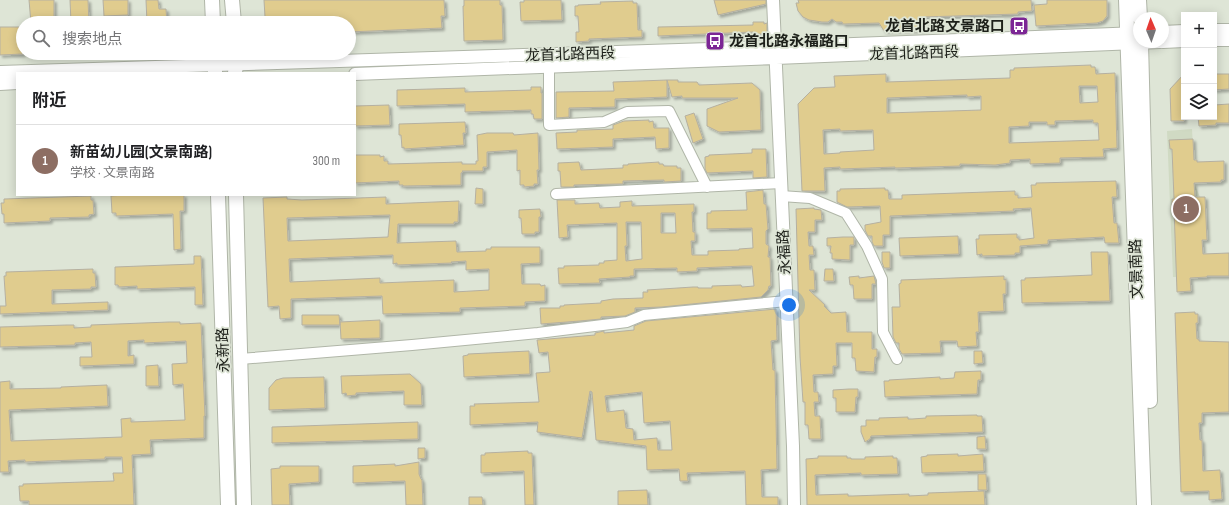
<!DOCTYPE html>
<html lang="zh">
<head>
<meta charset="utf-8">
<style>
  :root { --surface:#fff; --page:#f6f6f6; --text:#202124; --muted:#757577; --line:#e0e0e0; --accent:#7c2695 }
  body { margin:0; font-family:"Sofia Sans Condensed","Noto Sans SC",sans-serif; background:var(--page); color:var(--text) }
  .controls { position:absolute; right:12px; top:12px; display:grid; overflow:hidden; border-radius:0px; box-shadow:0 2px 10px #0003 }
  .controls button { width:36px; height:36px; display:grid; place-items:center; padding:0; border:0; border-bottom:1px solid var(--line); background:var(--surface); color:var(--text); font:20px sans-serif }
  .compass { position:absolute; left:1133px; top:12px; width:36px; height:36px; border-radius:50%; background:var(--surface); box-shadow:0 2px 10px #0003; rotate:358deg }
  .you { position:absolute; left:789px; top:305px; width:14px; height:14px; margin:-10px; border:3px solid #fff; border-radius:50%; background:#1a73e8; box-shadow:0 0 0 6px #1a73e833 }
  .badge { display:grid; place-items:center; width:26px; height:26px; border-radius:50%; background:var(--accent); color:#fff; font-size:13px; font-weight:700 }
  .pin { position:absolute; translate:-50% -50%; border:2px solid #fff; box-shadow:0 1px 4px #0006 }
  .list { margin:0; padding:0; list-style:none }
  h2 { display:flex; justify-content:space-between; align-items:center; height:52px; margin:0; padding:0 16px; font-size:17px }
  h2 small { font-size:13px; font-weight:400; color:var(--muted) }
  .list li { display:grid; grid-template-columns:26px 1fr auto; gap:12px; align-items:center; box-sizing:border-box; height:72px; padding:0 16px; border-top:1px solid var(--line) }
  .list b { display:block; font-size:15px; white-space:nowrap }
  .list p { margin:0; font-size:13px; white-space:nowrap; color:var(--muted) }
  .list em { font-size:13px; font-style:normal; color:var(--muted) }
  .icon { flex:none; width:22px; height:22px; fill:none; stroke:currentColor; stroke-width:2; stroke-linecap:round; stroke-linejoin:round }
  .map { position:relative; flex:none; width:1229px; height:505px; overflow:hidden }
  .search { position:absolute; background:var(--surface); box-shadow:0 2px 10px #0003; left:16px; top:16px; width:340px; height:44px; display:flex; align-items:center; gap:10px; box-sizing:border-box; padding:0 14px; border-radius:22px; color:var(--muted); font-size:15px }
  .panel { position:absolute; background:var(--surface); box-shadow:0 2px 10px #0003; left:16px; top:72px; width:340px; height:124px; border-radius:0px }
  .map>svg:first-child { display:block }
</style>
</head>
<body>
<div class="map">
<svg width="1229" height="505" viewBox="0 0 1229 505">
  <defs>
    <filter id="shadow"><feDropShadow dx="2.5" dy="2.5" stdDeviation="1" flood-color="#0004"/></filter>
  </defs>
  <rect width="100%" height="100%" fill="#dee5d6"/>
  <path fill="#d0dac3" d="M1192,129L1195,185L1200,197L1201,220L1188,277H1173L1167,131Z"/>
  <path fill="#e0cc8e" stroke="#b5b0a1" fill-rule="evenodd" filter="url(#shadow)" d="M29,0H54V23H31Z
    M70,0H88L89,23H71Z
    M103,0H128V15L104,16Z
    M146,0H158L159,9H166L167,23H147Z
    M264,0H444L445,16H441L442,28L349,32V23H270L266,17H265Z
    M464,0H500V5H502L503,40L464,41L463,6H464Z
    M524,0H561L562,20L521,21L520,2H524Z
    M714,0H766V4L718,15Z
    M798,0H1031L1032,11L1018,12V14L924,17L926,30L884,31L879,23L843,24L842,22H836L832,19L828,22H822L809,20L803,17L798,11L796,3H799Z
    M1047,0H1107V16L1103,21L1097,23L1036,26L1034,5L1047,4Z
    M633,1V3H637L638,30H642V37L589,39V41L576,42V32H579L578,16H575V6H578V5L601,4L600,2Z
    M753,22H764V24L767,23V34H753V32L658,36V27L753,25Z
    M0,27H23V54L0,55Z
    M1091,65V67H1095L1096,74L1115,73L1117,148L1103,149L1104,157L1060,158V163L1030,164V159L1010,160V163L995,165L960,164V166L895,168V167L840,169V167L824,168L825,191H802L798,104L814,88L835,87L834,76L886,74V82L1010,78V70H1014V68ZM1079,86H1097L1098,102L1080,103ZM967,95V97L981,96V110L887,113V98ZM1093,120V123H1098L1099,140L1009,143V127L1029,126V122H1047V125H1055V121ZM840,129V131L873,130L874,150L840,152V153L824,154L823,130Z
    M1184,74V121H1171L1170,89Z
    M1214,74H1229V89L1214,90Z
    M667,80V97L615,99V107L569,108V117L556,118V92L614,91L613,82Z
    M667,80H678V82H697L699,85L752,83L760,90L761,130L719,132L707,126V109L738,98H682V96L672,97Z
    M531,87H541V93H542V119H534L533,114H531V110L465,112V104L397,106V90L465,88V92L531,90Z
    M1229,104V123H1216V125L1199,126L1198,117H1214V105Z
    M389,105L390,125L355,126V106Z
    M694,113L703,139L693,143L685,116Z
    M649,120V122L653,121L654,128H669V148L656,149L655,137L613,139V147L557,149L556,133L577,132V130H584L613,129V125L624,121Z
    M465,122L466,133H463L464,145L404,149V147L402,148L401,135H399V124Z
    M487,133H513L514,135L538,133L539,170H537L538,184H534V186L524,187V185H520V170L517,171V150L487,152V167H483V171H462L463,172L461,173V185L403,186V185H399V181L355,183V155H380V157L384,156V161H388V164L462,162V164H476V161H478L477,135Z
    M1193,139L1194,160H1197V162L1224,161V180H1221V182L1194,183L1195,197H1205L1207,240H1202L1203,254L1229,253V276H1207V277L1190,278L1191,291L1177,292L1174,208L1172,209V199H1174L1172,149H1170L1169,140Z
    M752,149H766L767,177L753,178V171L707,173L705,169V157L709,156V155L752,153Z
    M579,162L581,170L623,168V165H628V164L659,162V164H663L664,166H677V168H681V181L664,182V180L623,181V184H619L574,185V187H561L560,171H558V163Z
    M1116,181L1117,197H1112L1114,223H1117L1119,243H1105L1104,237L1048,240V244L1020,246V253H1015V255L982,256V254L977,255L976,239H979V235L1017,234V238H1019V240L1034,238L1031,208L1013,209L1014,211L890,216V235H883V246H874L872,242V236H868L865,230V225L881,222L880,206L847,207L837,202V191H840V189L885,188V190H888L889,199H902V195L1015,191V195H1018V198L1032,197L1031,185H1036V183Z
    M476,188L483,189V204H475Z
    M763,190L764,204H766L768,229L766,231V244L769,246L768,257H770L771,286H769L768,290L761,297L662,307L635,308V312L625,316L601,317V319L580,321L541,324L540,308H560V306H564V305L601,303V301L613,299L643,298V292H648L647,290L693,287H698V288H712V286L741,285L742,287L754,286L752,266H744L697,268V271L677,272V268L634,269V276H630V277L599,279L600,283L559,284L558,268H564V266L599,265V263H604V261L617,260V223L567,225L568,237L559,238L557,200H575V204L599,203L600,208L620,207V202L632,201V206L694,204V212H692L693,232H695V241H691L692,255H708V251L739,250V249L753,248L752,228L707,229V213H711V211L747,210L746,192ZM661,213H675L676,233H661ZM626,222H641L642,259L626,261L625,246H627Z
    M124,195H184V211H180L181,249L174,250L173,214L116,216V213H112L111,196Z
    M91,196V200H93L94,214L89,215V217L50,218V221L4,223V214H2L1,203H4V199Z
    M287,197V199L302,200L386,197V204L459,201L458,222H454V224H398L397,243L456,241L457,252L486,251V249H491V247H540V263L521,264L522,284H540L541,286L545,285V301L525,302V306L460,308V312L383,314L382,296L291,299V318L280,319L279,306L268,307L263,198ZM390,215L388,237L288,241L287,218ZM393,255V264L397,263V265L452,263L451,262L466,261V270L489,269V290L454,292V280L380,283V278L290,282L289,259Z
    M814,208V209L821,210L822,220H815V232H808L809,246H813L814,255H809L810,270H814L815,290H809L825,305L824,306L831,313L846,312L847,332H872V349H877V357H875L874,372L856,371L855,358H852V343H836L837,366H833V374L813,375L814,392H818L819,402H814L815,416H820L821,439H809L808,425H805V402H803L800,357L796,209Z
    M540,209L541,217H539V232H535V234H522L521,218H519V210Z
    M958,236L959,254L900,256L899,238Z
    M843,237H854V245H850V260L832,259V253H830L831,246H827V238Z
    M882,252H890V268H884L882,262Z
    M1091,252H1108L1110,301L1022,303L1021,280H1025V278L1092,275Z
    M194,256H201L203,305H195V287L137,289V286L119,287L118,285H115V267L194,264Z
    M93,269V273H95L96,287H91V289L52,290V304L108,302V310L0,314V306H6L4,276H6V272Z
    M825,269H833L834,281H824Z
    M859,276V278L874,276L876,284H872V299H854L853,285H850L849,277Z
    M1004,276V280L1006,279V294H1003L1004,311L978,312L979,332H976L977,346L958,347L957,341H940L941,353L902,354L899,349V343H896L893,337L892,307H900L899,284L901,283V280Z
    M776,309L777,340L771,341L773,370H775L777,469L761,470L762,497H778V505H746L745,471L687,473L688,481H680L679,469L647,470L646,446L596,440L592,392L590,391L582,438L537,432L538,422L470,425V406H475L474,404L539,402L536,373L550,372L548,352L539,353L537,340L595,335V333L604,331V333L634,330V326L646,321ZM642,392L644,423L670,421L672,450H658L657,438L634,440L633,429L626,428L624,410L607,412L605,396Z
    M1195,312V314H1198V323H1196L1197,339H1199V341L1229,342V412L1202,413V423H1199L1200,440H1202L1203,471L1220,470L1222,499L1209,500V491L1181,492L1175,313Z
    M302,315H339L340,325H302Z
    M380,320V338L341,339L340,322Z
    M169,322H180V324L201,323L205,416H204V438L150,440L151,454L132,455L134,505H29V501H20L19,486H23V484L114,481L113,473H123L122,457H105V459L47,461L25,462V460L8,461L9,472H0V382L10,381V389L61,388V387L107,385L108,406L9,410L11,441L122,437L121,419L131,418V422L185,420L183,384L173,385L172,364L187,363L186,341L144,343V340L128,341V356L134,355V364L80,366V357H92L91,342L75,343V345L0,347V327L67,325H74V328L91,327V325Z
    M529,351L530,374L464,377L463,356L468,355V354Z
    M974,351H982L983,363L974,364Z
    M158,365L159,386H146V366Z
    M981,371V380H978L977,394L885,397L884,381H889V380L940,377V379L954,378L955,372Z
    M410,374L421,384L422,405H404V391L356,393V395L347,396L346,393L342,394L341,376Z
    M324,377L325,408L269,410V388L276,380L283,378Z
    M849,389H858V397H856L855,412H836V398H833V390Z
    M977,415V416H982L983,432L871,436L870,439L865,442L861,432V426H866V420H879V418L908,417V419H912L926,418V416Z
    M418,422V439L272,443V427Z
    M985,436L986,449H977V437Z
    M418,448H425V458L418,459Z
    M528,451V453H532L534,505H525L524,471L481,473V455H485V453Z
    M958,454V456L983,454L984,471L922,473L921,457L927,456V455Z
    M818,456H847V458H851V459H865V457L893,456V458H897L898,474L861,475V473L815,475L816,495L848,494V496H852L909,494V496L928,495V493L984,491L985,505H807L806,459L818,458Z
    M419,462V474L421,479L422,480L423,505H406L405,481L353,483V466L395,464V466Z
    M280,466H319V482L289,484L290,505H272L271,469L280,468Z
    M978,474H986L987,490H978Z
    M647,490L648,505H618V491Z
    M469,497H482L483,505H469Z"/>
  <g fill="none" stroke-linecap="round" stroke-linejoin="round">
    <defs>
      <path id="minor" d="M549,67V125L604,122L627,112L669,111L707,187
        M556,194L781,183
        M781,196L810,198L846,213L867,246L882,279L883,332L897,359
        M240,359L412,345L538,333L627,322L644,315L786,301"/>
      <path id="tertiary" d="M773,0L793,446L794,505
        M1214,30H1229
        M1163,32L1184,31
        M1214,40H1229
        M1163,42L1184,41
        M0,72L775,47L1139,33
        M355,74L776,58L1160,42
        M0,84L17,83"/>
      <path id="secondary" d="M212,0L213,23
        M232,0L234,23
        M1126,0L1144,505
        M1139,0L1140,18
        M1141,42L1150,401
        M215,53V73
        M235,73L236,65L235,53
        M218,195L228,505
        M236,195L244,505"/>
    </defs>
    <use href="#minor" stroke="#b0b6a8" stroke-width="12"/>
    <use href="#tertiary" stroke="#b0b6a8" stroke-width="14"/>
    <use href="#secondary" stroke="#b0b6a8" stroke-width="16"/>
    <use href="#minor" stroke="#fff" stroke-width="10"/>
    <use href="#tertiary" stroke="#fff" stroke-width="12"/>
    <use href="#secondary" stroke="#fff" stroke-width="14"/>
  </g>
  <defs>
    <symbol id="bus-square" viewBox="-11 -11 22 22"><rect x="-9" y="-9" width="18" height="18" rx="4" fill="#7c2695" stroke="#dee5d6"/><path d="M-5-6H5V4H4V6H2V4H-2V6H-4V4H-5ZM-3.5-4V0h7V-4ZM-3.5 1.2v1.5H-2V1.2ZM2 1.2v1.5H3.5V1.2Z" fill="#fff"/></symbol>
  </defs>
  <g fill-rule="evenodd">
    <use href="#bus-square" x="1008" y="15" width="22" height="22"/>
    <use href="#bus-square" x="704" y="30" width="22" height="22"/>
  </g>
  <g text-anchor="middle" stroke-width="3.5" stroke-linejoin="round" paint-order="stroke">
    <g font-size="15" font-weight="bold" fill="#1d201a" stroke="#dee5d6" text-anchor="end">
      <text x="1005" y="31">龙首北路文景路口</text>
      <text x="729" y="46" text-anchor="start">龙首北路永福路口</text>
    </g>
    <g font-size="15" fill="#1d201a" stroke="#dee5d6">
      <text transform="translate(914 53) rotate(-2)" y="5">龙首北路西段</text>
      <text transform="translate(570 54) rotate(-2)" y="5">龙首北路西段</text>
      <text transform="translate(784 252) rotate(-93)" y="5">永福路</text>
      <text transform="translate(1136 269) rotate(-92)" y="5">文景南路</text>
      <text transform="translate(223 350) rotate(-92)" y="5">永新路</text>
    </g>
  </g>
</svg>
<div class="controls">
<button>+</button>
<button>−</button>
<button><svg class="icon" aria-label="layers" viewBox="0 0 24 24"><path d="M12 4l9 5-9 5-9-5zM3 14l9 5 9-5"/></svg></button>
</div>
<svg class="compass" viewBox="-18 -18 36 36"><path d="M0-13l5 13h-10z" fill="#e53935"/><path d="M0 13l5-13h-10z" fill="#757577"/></svg>
<div class="you"></div>
<div class="pin badge" style="left:1186px;top:209px;background:#8d6e63">1</div>
<div class="search"><svg class="icon" aria-label="search" viewBox="0 0 24 24"><circle cx="10" cy="10" r="6"/><path d="M15 15l6 6"/></svg>搜索地点</div>
<section class="panel">
<h2>附近<small></small></h2>
<ul class="list">
<li><span class="badge" style="background:#8d6e63">1</span><div><b>新苗幼儿园(文景南路)</b><p>学校 · 文景南路</p></div><em>300 m</em></li>
</ul>
</section>
</div>
</body>
</html>
